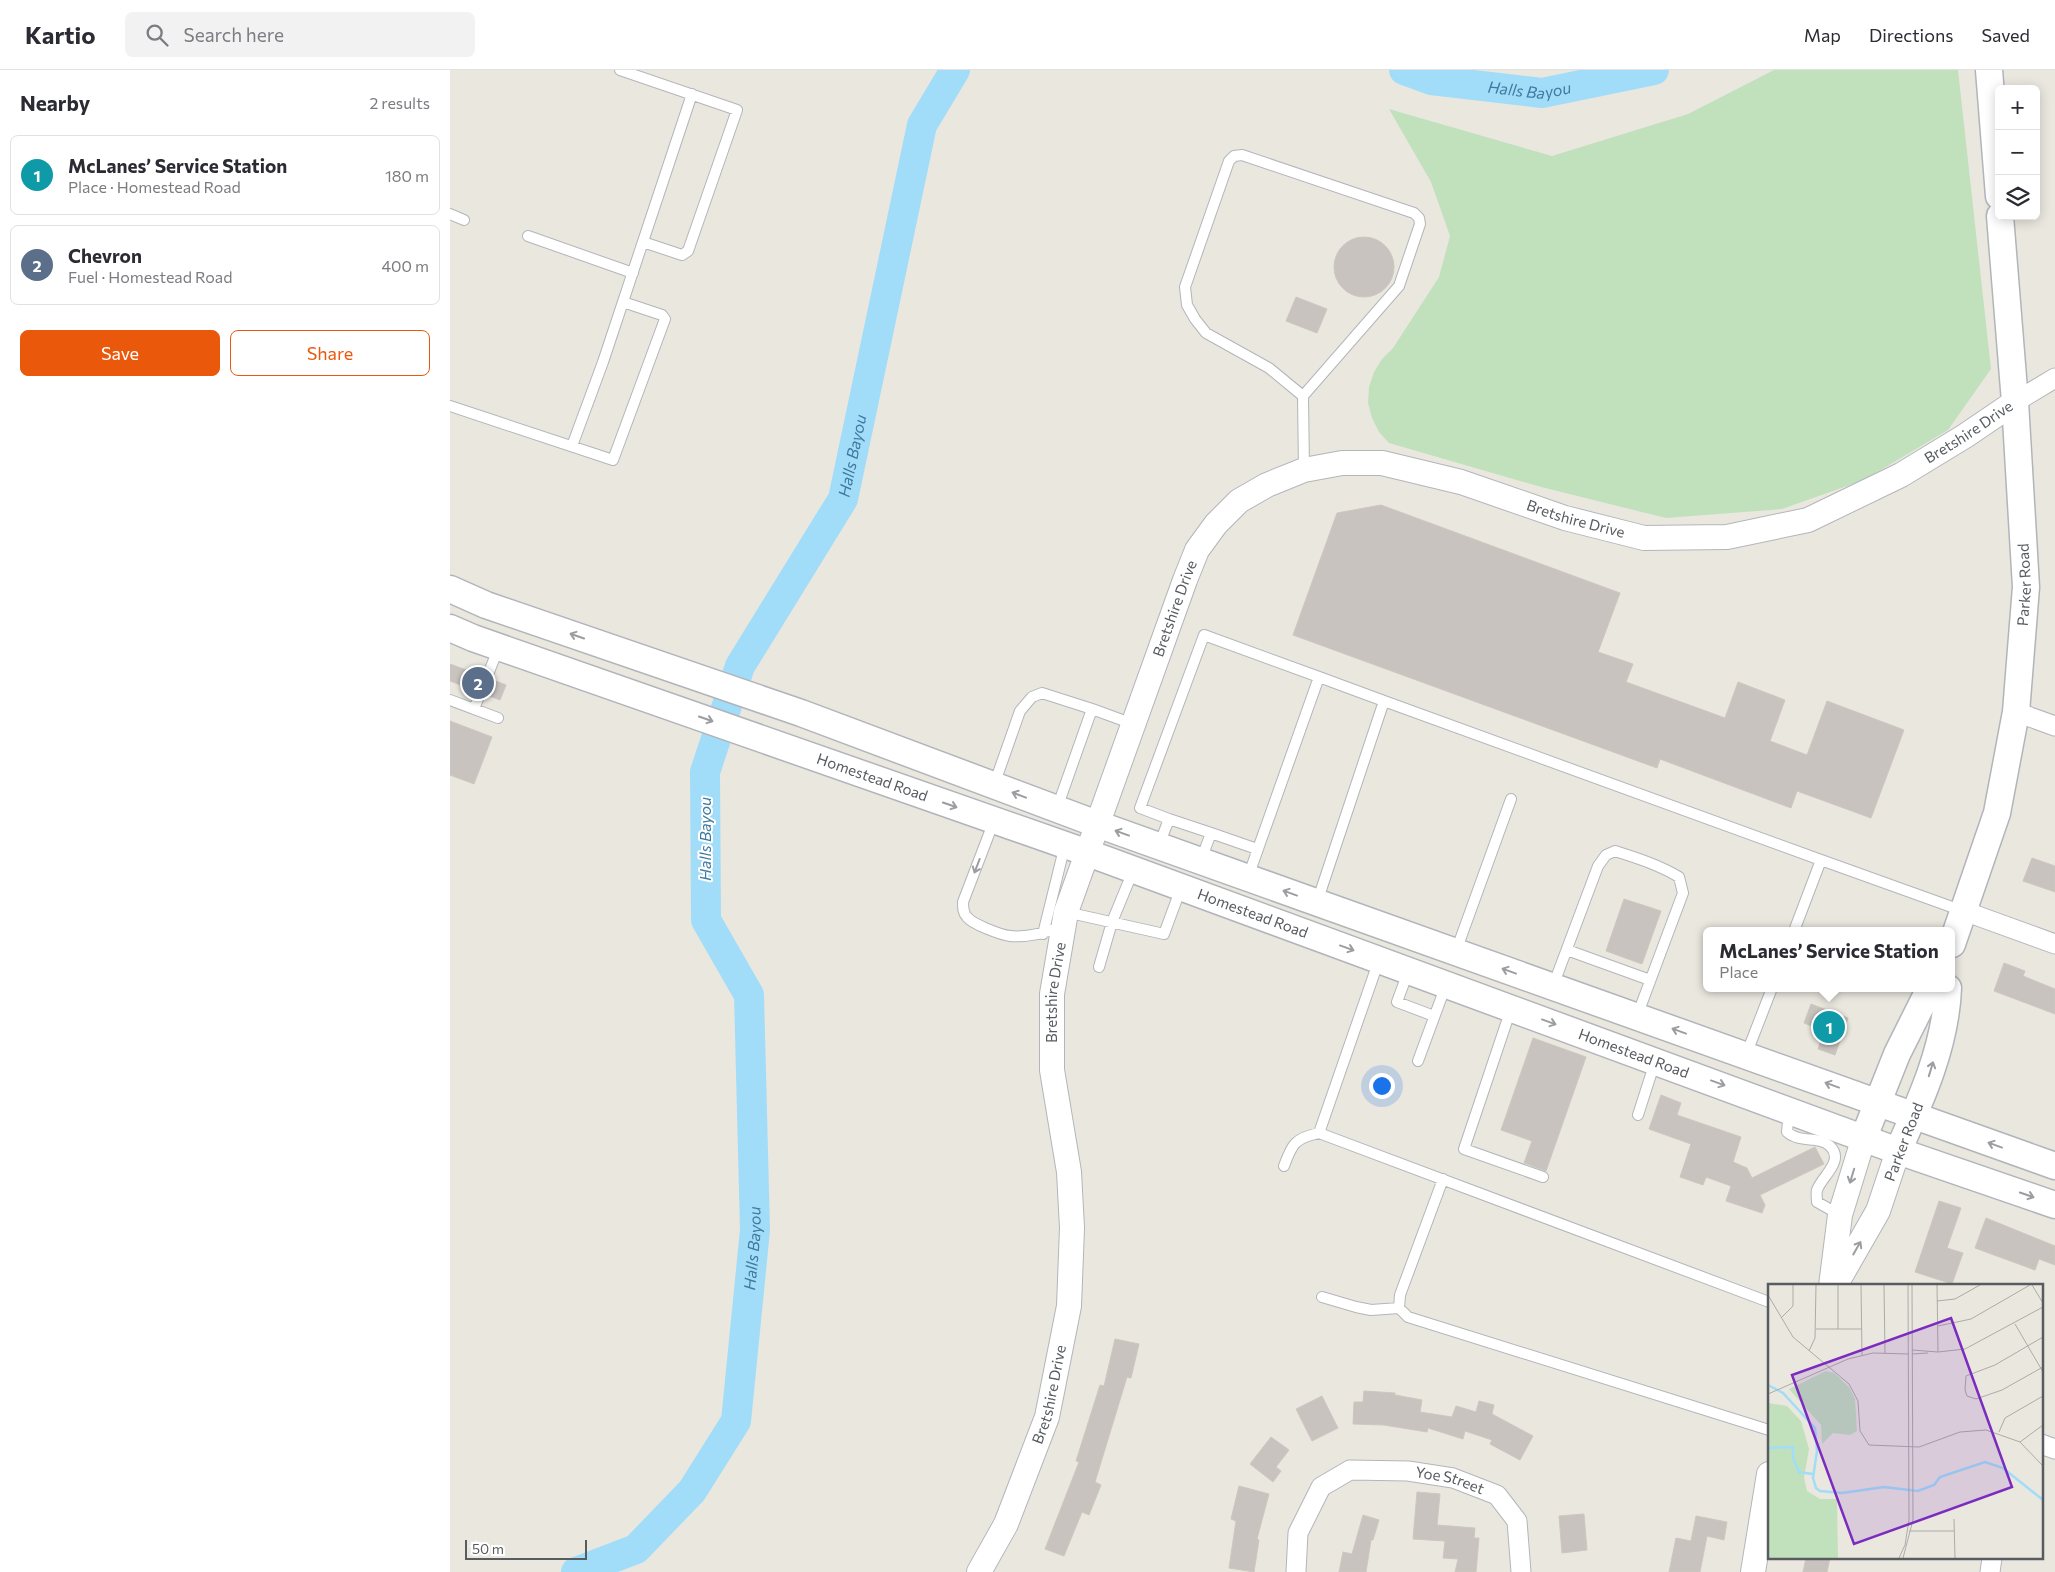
<!DOCTYPE html>
<html lang="en">
<head>
<meta charset="utf-8">
<style>
  :root { --surface:#fff; --page:#f2f2f3; --text:#2b2b33; --muted:#7c7c81; --line:#e1e1e2; --accent:#ea580c }
  body { margin:0; font-family:Commissioner,sans-serif; background:var(--page); color:var(--text) }
  .controls { position:absolute; right:15px; top:15px; display:grid; overflow:hidden; border-radius:8px; box-shadow:0 2px 12px #0003 }
  .controls button { width:45px; height:45px; display:grid; place-items:center; padding:0; border:0; border-bottom:1px solid var(--line); background:var(--surface); color:var(--text); font:25px sans-serif }
  .scale { position:absolute; left:15px; bottom:12px; width:122px; box-sizing:border-box; padding-left:5px; border:2px solid #585c60; border-top:0; font-size:14px; line-height:18px; white-space:nowrap; color:#585c60; -webkit-text-stroke:4px #fff; paint-order:stroke }
  .you { position:absolute; left:931px; top:1015px; width:18px; height:18px; margin:-12px; border:4px solid #fff; border-radius:50%; background:#1a73e8; box-shadow:0 0 0 8px #1a73e833 }
  .badge { display:grid; place-items:center; width:32px; height:32px; border-radius:50%; background:var(--accent); color:#fff; font-size:16px; font-weight:700 }
  .pin { position:absolute; translate:-50% -50%; border:2px solid #fff; box-shadow:0 1px 5px #0006 }
  .popup { position:absolute; left:1253px; top:857px; width:252px; height:65px; box-sizing:border-box; display:grid; place-content:center; border-radius:8px; background:var(--surface); filter:drop-shadow(0 1px 4px #0005); font-size:16px; white-space:nowrap; color:var(--muted) }
  .popup b { font-size:19px; color:var(--text) }
  .popup::after { content:''; position:absolute; left:50%; top:100%; margin-left:-10px; border:10px solid transparent; border-top-color:var(--surface) }
  .list { margin:0; padding:0; list-style:none }
  h2 { display:flex; justify-content:space-between; align-items:center; height:65px; margin:0; padding:0 20px; font-size:21px }
  h2 small { font-size:16px; font-weight:400; color:var(--muted) }
  .list li { display:grid; grid-template-columns:32px 1fr auto; gap:15px; align-items:center; box-sizing:border-box; height:80px; margin:0 10px 10px; padding:0 10px; border:1px solid var(--line); border-radius:8px }
  .list b { display:block; font-size:19px; white-space:nowrap }
  .list p { margin:0; font-size:16px; white-space:nowrap; color:var(--muted) }
  .list em { font-size:16px; font-style:normal; color:var(--muted) }
  .actions { display:flex; gap:10px; padding:15px 20px }
  .actions a { flex:1; padding:11px 0; border:1px solid var(--accent); border-radius:8px; text-align:center; font-size:18px; color:var(--accent) }
  .actions .main { background:var(--accent); color:#fff }
  .icon { flex:none; width:28px; height:28px; fill:none; stroke:currentColor; stroke-width:2; stroke-linecap:round; stroke-linejoin:round }
  .map { position:relative; flex:none; width:1605px; height:1502px; overflow:hidden }
  header { display:flex; align-items:center; gap:30px; box-sizing:border-box; height:70px; padding:0 25px; background:var(--surface); border-bottom:1px solid var(--line) }
  header strong { font-size:24px }
  nav { display:flex; gap:28px; margin-inline-start:auto; font-size:18px }
  .search { width:350px; height:45px; background:var(--page); display:flex; align-items:center; gap:12px; box-sizing:border-box; padding:0 18px; border-radius:8px; color:var(--muted); font-size:19px }
  main { display:flex }
  aside { flex:1; background:var(--surface) }
  .map>svg:first-child { display:block }
</style>
</head>
<body>
<header>
<strong>Kartio</strong>
<div class="search"><svg class="icon" aria-label="search" viewBox="0 0 24 24"><circle cx="10" cy="10" r="6"/><path d="M15 15l6 6"/></svg>Search here</div>
<nav><a>Map</a><a>Directions</a><a>Saved</a></nav>
</header>
<main>
<aside>
<h2>Nearby<small>2 results</small></h2>
<ul class="list">
<li><span class="badge" style="background:#0f9aa8">1</span><div><b>McLanes’ Service Station</b><p>Place · Homestead Road</p></div><em>180 m</em></li>
<li><span class="badge" style="background:#5c6f8a">2</span><div><b>Chevron</b><p>Fuel · Homestead Road</p></div><em>400 m</em></li>
</ul>
<div class="actions"><a class="main">Save</a><a>Share</a></div>
</aside>
<div class="map">
<svg width="1605" height="1502" viewBox="0 0 1605 1502">
  <rect width="100%" height="100%" fill="#eae7df"/>
  <path fill="#c1e1bd" d="M1324,0H1508L1541,299L1498,360L1414,410L1332,439L1216,448L1091,417L939,373L929,362L922,348L918,333L919,317L924,302L932,289L943,278L989,207L1000,166L981,112L939,39L1102,86L1238,44Z"/>
  <g fill="none" stroke-linecap="round" stroke-linejoin="round">
    <g stroke="#a1ddf9" stroke-width="30">
      <path id="s1" d="M954,0L981,10L1092,23L1204,0"/>
      <path id="s2" d="M126,1502L186,1479L242,1421L286,1351L305,1160L299,925L256,850L255,702L290,596L393,429L472,55L505,0"/>
    </g>
  </g>
  <path fill="#c8c3bf" stroke="#cec7be" d="M884 197a30 30 0 1 1 60 0a30 30 0 1 1-60 0Z
    M846,227L877,239L867,263L836,251Z
    M931,435L1170,523L1148,582L1183,594L1176,612L1275,648L1288,612L1335,630L1320,671L1357,685L1377,631L1454,660L1421,748L1347,721L1341,738L1210,689L1207,698L843,565L887,443Z
    M0,594L30,605L24,620L0,611Z
    M43,610L56,615L50,630L37,625Z
    M0,651L42,667L24,714L0,705Z
    M1582,788L1605,796V822L1573,811Z
    M1174,829L1211,841L1192,894L1156,881Z
    M1554,893L1575,901L1573,906L1605,919V944L1544,921Z
    M1361,934L1398,948L1385,985L1368,979L1374,961L1354,953Z
    M1083,968L1136,987L1096,1101L1074,1093L1082,1071L1051,1060Z
    M1211,1025L1231,1033L1227,1045L1291,1067L1283,1092L1297,1098L1302,1108L1365,1077L1374,1094L1310,1125L1315,1135L1312,1143L1276,1131L1281,1116L1256,1107L1253,1115L1230,1107L1241,1074L1199,1059Z
    M1489,1131L1511,1138L1497,1178L1513,1183L1502,1214L1465,1202Z
    M1536,1148L1605,1176V1195L1589,1189L1585,1200L1525,1178Z
    M665,1269L689,1274L681,1308L677,1307L645,1412L651,1415L639,1445L632,1442L614,1486L595,1479L629,1392L626,1391L650,1315L654,1316Z
    M914,1321L945,1323V1325L972,1330L970,1342L1002,1347L1006,1336L1026,1342L1029,1331L1044,1335L1042,1344L1083,1366L1070,1390L1040,1374L1042,1370L1015,1361L1013,1369L978,1358L977,1362L934,1355L903,1354L904,1332H913Z
    M872,1326L888,1358L862,1371L846,1339Z
    M821,1367L839,1380L826,1397L831,1401L823,1412L800,1394Z
    M789,1416L819,1424L807,1469L809,1470L804,1502L779,1498L786,1451L781,1449Z
    M967,1422L990,1424L987,1455L1025,1458L1024,1468H1029L1026,1502H1005L1008,1489L993,1488L995,1471L963,1469Z
    M1134,1444L1137,1480L1112,1483L1109,1446Z
    M913,1445L929,1450L923,1470H921L916,1502H889L893,1482L902,1484Z
    M1246,1446L1277,1452L1274,1470L1257,1466L1250,1502H1219L1226,1468L1241,1471Z
    M1356,1488H1380L1377,1502H1353Z"/>
  <g fill="none" stroke-linecap="round" stroke-linejoin="round">
    <defs>
      <path id="service" d="M170,0L287,40L238,181L232,185L193,172
        M0,144L14,150
        M78,166L183,203
        M853,326L949,216L970,154L969,148L964,143L792,85L784,86L779,91L735,217L737,235L745,249L756,263L819,298L853,326L854,400
        M0,336L163,390L215,249L212,245L173,232
        M122,376L153,292L242,24
        M0,630L48,648
        M24,639L49,577
        M544,715L570,641L582,627L592,623L642,639
        M607,738L642,639L683,654
        M719,749L690,738L754,565L869,607
        M544,751L513,832C513,838 513,843 517,847C522,854 551,865 560,866C578,868 598,862 614,856
        M709,775L719,749L761,763
        M751,790L761,763L807,779
        M1371,790L1513,841
        M798,807L869,607L934,631
        M867,832L934,631L1371,790L1344,861
        M616,842L714,864L731,818
        M593,864L615,775
        M1117,880L1200,910
        M1006,881L1061,729
        M929,890L869,1063L1319,1232
        M649,897L662,852L683,801
        M958,902L947,932L984,946
        M1103,916L1148,796L1156,785L1165,781C1187,788 1209,795 1229,807L1233,823L1187,946
        M1061,939L1014,1079L1093,1107
        M1296,985L1322,918
        M968,991L996,915
        M1339,1041L1337,1062C1351,1074 1368,1065 1380,1076C1395,1091 1372,1106 1367,1120C1366,1123 1367,1128 1367,1132L1390,1145
        M1188,1045L1205,992
        M834,1096C842,1074 845,1068 869,1063
        M993,1109L950,1225L949,1238L958,1247L1319,1360
        M872,1227L906,1237L921,1240L949,1238"/>
      <g id="minor">
        <path d="M1565,332L1605,308"/>
        <path d="M1566,642L1605,656"/>
        <path d="M1514,841L1605,874"/>
        <path d="M1591,1374L1605,1379"/>
        <path id="s3" d="M846,1502L848,1463L871,1417L900,1400L958,1401L1003,1408L1047,1425L1067,1451L1071,1502"/>
        <path d="M1540,1502L1542,1488"/>
      </g>
      <g id="tertiary">
        <path d="M1381,1216L1390,1145L1414,1067"/>
        <path d="M1385,1216L1428,1141L1448,1081"/>
        <path id="s4" d="M529,1502L556,1454L597,1347L619,1236L622,1158L619,1102L602,1000V924L616,842L735,510L747,480L766,454L789,431L817,415L854,400L892,393H932L1011,412L1115,448L1194,468L1277,467L1358,450L1451,405L1515,366L1565,332"/>
        <path d="M1303,1502L1319,1404"/>
      </g>
      <g id="secondary">
        <path d="M1539,0L1549,126"/>
        <path d="M0,519L36,535L351,643L647,754L1605,1096"/>
        <path id="s5" d="M0,558L23,568L638,783L1448,1081L1605,1135"/>
        <path id="s6" d="M1502,874L1547,743L1566,642L1576,517L1565,332L1550,146"/>
        <path d="M1414,1067L1447,984L1480,918"/>
        <path d="M1448,1081C1471,1030 1496,975 1498,918"/>
      </g>
    </defs>
    <use href="#service" stroke="#b2b6ba" stroke-width="12"/>
    <use href="#minor" stroke="#b2b6ba" stroke-width="21"/>
    <use href="#tertiary" stroke="#b2b6ba" stroke-width="26"/>
    <use href="#secondary" stroke="#b1b5ba" stroke-width="29"/>
    <use href="#service" stroke="#fff" stroke-width="10"/>
    <use href="#minor" stroke="#fff" stroke-width="19"/>
    <use href="#tertiary" stroke="#fff" stroke-width="24"/>
    <use href="#secondary" stroke="#fff" stroke-width="26"/>
  </g>
  <defs><path id="oneway-shaft" d="M-6 0H5M1.5-3L5.5 0L1.5 3" fill="none" stroke-width="1.6" stroke-linecap="round" stroke-linejoin="round" transform="scale(1.25)"/></defs>
  <g stroke="#9b9da0">
    <use href="#oneway-shaft" transform="translate(127 566) rotate(-161)"/>
    <use href="#oneway-shaft" transform="translate(256 649) rotate(19)"/>
    <use href="#oneway-shaft" transform="translate(569 725) rotate(-159)"/>
    <use href="#oneway-shaft" transform="translate(500 735) rotate(19)"/>
    <use href="#oneway-shaft" transform="translate(672 763) rotate(-160)"/>
    <use href="#oneway-shaft" transform="translate(527 796) rotate(111)"/>
    <use href="#oneway-shaft" transform="translate(840 823) rotate(-160)"/>
    <use href="#oneway-shaft" transform="translate(897 878) rotate(20)"/>
    <use href="#oneway-shaft" transform="translate(1059 901) rotate(-160)"/>
    <use href="#oneway-shaft" transform="translate(1099 952) rotate(20)"/>
    <use href="#oneway-shaft" transform="translate(1229 961) rotate(-160)"/>
    <use href="#oneway-shaft" transform="translate(1481 999) rotate(-73)"/>
    <use href="#oneway-shaft" transform="translate(1268 1013) rotate(20)"/>
    <use href="#oneway-shaft" transform="translate(1382 1015) rotate(-160)"/>
    <use href="#oneway-shaft" transform="translate(1545 1075) rotate(-160)"/>
    <use href="#oneway-shaft" transform="translate(1402 1106) rotate(107)"/>
    <use href="#oneway-shaft" transform="translate(1577 1125) rotate(19)"/>
    <use href="#oneway-shaft" transform="translate(1407 1178) rotate(-60)"/>
  </g>
  <g text-anchor="middle" stroke-width="4" stroke-linejoin="round" paint-order="stroke">
    <g font-size="15" fill="#585c60" stroke="#fff">
      <text dy="5" stroke="none"><textPath href="#s4" startOffset="1902">Bretshire Drive</textPath></text>
      <text dy="5" stroke="none"><textPath href="#s4" startOffset="1482">Bretshire Drive</textPath></text>
      <text dy="5" stroke="none"><textPath href="#s6" startOffset="369">Parker Road</textPath></text>
      <text dy="5" stroke="none"><textPath href="#s4" startOffset="1002">Bretshire Drive</textPath></text>
      <text dy="5" stroke="none"><textPath href="#s5" startOffset="448">Homestead Road</textPath></text>
      <text dy="5" stroke="none"><textPath href="#s5" startOffset="852">Homestead Road</textPath></text>
      <text dy="5" stroke="none"><textPath href="#s4" startOffset="598">Bretshire Drive</textPath></text>
      <text dy="5" stroke="none"><textPath href="#s5" startOffset="1258">Homestead Road</textPath></text>
      <text transform="translate(1454 1072) rotate(-69)" y="5">Parker Road</text>
      <text dy="5" stroke="none"><textPath href="#s4" startOffset="192">Bretshire Drive</textPath></text>
      <text dy="5" stroke="none"><textPath href="#s3" startOffset="225">Yoe Street</textPath></text>
    </g>
    <g font-size="16" font-style="italic" fill="#3e7aa0" stroke="#fff">
      <text dy="6" stroke="none"><textPath href="#s1" startOffset="128">Halls Bayou</textPath></text>
      <text dy="6" stroke="none"><textPath href="#s2" startOffset="1241">Halls Bayou</textPath></text>
      <text transform="translate(255 769) rotate(-90)" y="6">Halls Bayou</text>
      <text dy="6" stroke="none"><textPath href="#s2" startOffset="401">Halls Bayou</textPath></text>
    </g>
  </g>
  <g transform="translate(1318 1214)">
    <rect width="275" height="275" fill="#eae7df"/>
    <path d="M58,87L66,89L81,103L87,115L89,147L82,151L65,149L54,160L53,141L21,105ZM0,119L19,122L33,137L41,165L36,194L39,207L52,215H69L70,274H0Z" fill="#c1e1bd"/>
    <path fill="none" stroke="#a1ddf9" stroke-width="2.5" d="M0,101L15,109L47,144L49,167L45,194L48,204L52,207L74,209L116,203L150,207L166,201L172,193L217,178L235,184L275,216M0,164L25,163V174L31,188L45,190"/>
    <path fill="none" stroke="#acaba8" stroke-width="1" d="M93,1L94,71M116,1L117,69M169,1L170,68M264,1L275,19M0,11L25,53L81,100L90,117L92,147L101,161L151,163L192,148L218,146L252,158L275,182M169,17L187,15L212,1M13,34L25,22V1M247,40L275,88M170,42L203,35L262,1M48,45H94M70,45V1M275,53L227,81L198,92L197,106L199,112L208,115L234,106L275,83M144,66L170,68L197,65L275,23M41,67L47,54L48,1M144,70L160,69M0,110L80,75L105,69L141,70M231,148L237,134L275,112M252,158L275,141M186,235L187,274M141,247H186M131,274L137,261L141,236L140,1M135,274L145,236L144,1"/>
    <path fill="#7b2cbf" fill-opacity="0.15" stroke="#7b2cbf" stroke-width="2.5" d="M183,34L244,203L86,260L24,91Z"/>
    <rect width="275" height="275" fill="none" stroke="#585c60" stroke-width="2.5"/>
  </g>
</svg>
<div class="controls">
<button>+</button>
<button>−</button>
<button><svg class="icon" aria-label="layers" viewBox="0 0 24 24"><path d="M12 4l9 5-9 5-9-5zM3 14l9 5 9-5"/></svg></button>
</div>
<div class="scale">50 m</div>
<div class="you"></div>
<div class="pin badge" style="left:1379px;top:957px;background:#0f9aa8">1</div>
<div class="popup"><b>McLanes’ Service Station</b>Place</div>
<div class="pin badge" style="left:28px;top:613px;background:#5c6f8a">2</div>
</div>
</main>
</body>
</html>
